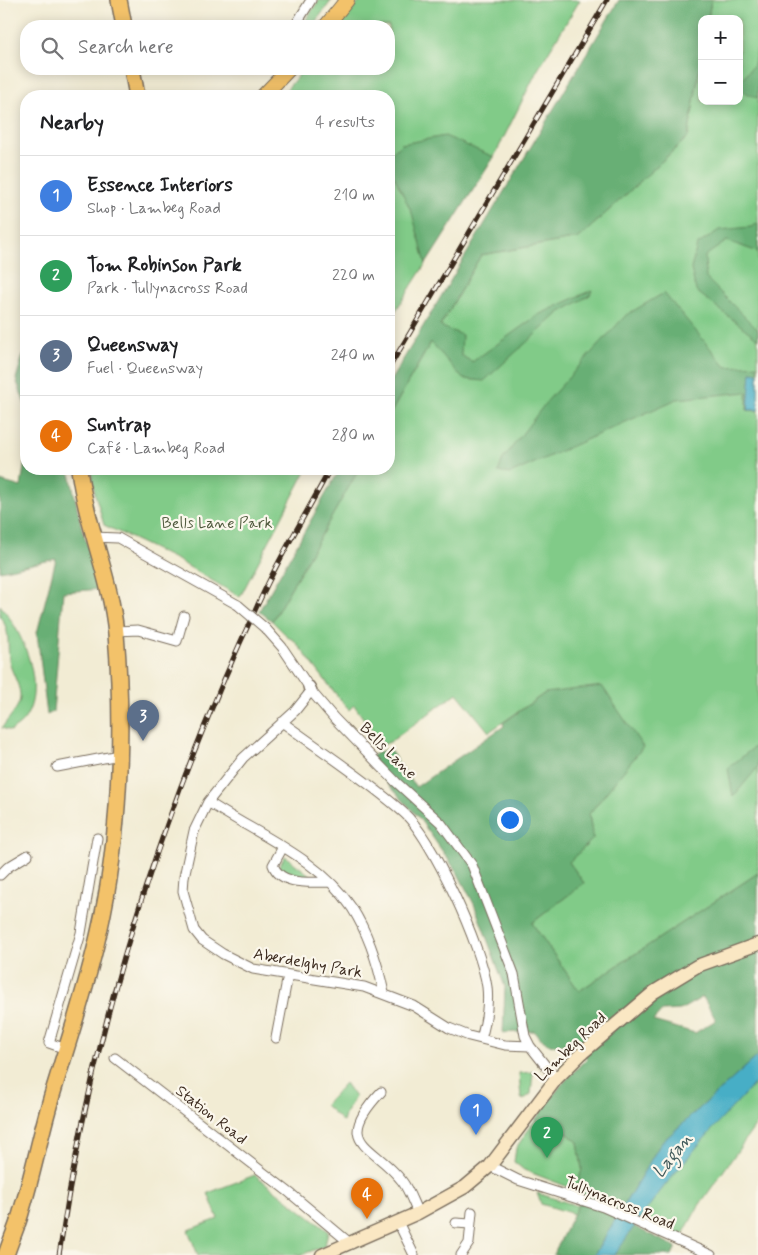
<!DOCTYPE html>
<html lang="en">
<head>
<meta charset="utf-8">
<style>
  :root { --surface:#fff; --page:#f6f6f6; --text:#202124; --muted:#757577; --line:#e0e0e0; --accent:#d93025 }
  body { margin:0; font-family:Mynerve,sans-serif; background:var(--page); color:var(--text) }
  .controls { position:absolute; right:15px; top:15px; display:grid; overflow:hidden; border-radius:10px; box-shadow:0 2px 12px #0003 }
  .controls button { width:45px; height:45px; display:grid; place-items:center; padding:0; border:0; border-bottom:1px solid var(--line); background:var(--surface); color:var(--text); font:25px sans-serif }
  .you { position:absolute; left:509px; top:819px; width:18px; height:18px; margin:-12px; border:4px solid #fff; border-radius:50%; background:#1a73e8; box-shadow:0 0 0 8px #1a73e833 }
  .badge { display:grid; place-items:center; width:32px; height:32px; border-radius:50%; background:var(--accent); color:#fff; font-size:16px; font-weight:700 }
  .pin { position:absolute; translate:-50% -41px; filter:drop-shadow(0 1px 2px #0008) }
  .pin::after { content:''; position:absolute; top:26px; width:18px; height:15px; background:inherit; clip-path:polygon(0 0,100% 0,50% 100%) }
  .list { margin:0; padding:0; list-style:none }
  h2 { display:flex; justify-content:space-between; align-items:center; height:65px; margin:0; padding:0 20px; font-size:21px }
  h2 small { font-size:16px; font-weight:400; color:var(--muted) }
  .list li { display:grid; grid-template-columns:32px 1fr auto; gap:15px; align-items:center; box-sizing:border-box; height:80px; padding:0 20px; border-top:1px solid var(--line) }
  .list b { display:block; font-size:19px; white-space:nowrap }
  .list p { margin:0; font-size:16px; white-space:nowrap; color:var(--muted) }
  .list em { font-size:16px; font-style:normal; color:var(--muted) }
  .icon { flex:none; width:28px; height:28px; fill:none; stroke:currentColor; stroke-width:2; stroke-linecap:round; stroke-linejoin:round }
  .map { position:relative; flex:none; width:758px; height:1255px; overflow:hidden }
  .search { position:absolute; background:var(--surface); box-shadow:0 2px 12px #0003; left:20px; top:20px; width:375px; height:55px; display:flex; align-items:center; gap:12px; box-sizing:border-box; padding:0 18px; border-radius:20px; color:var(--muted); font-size:19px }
  .panel { position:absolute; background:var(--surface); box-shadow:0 2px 12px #0003; left:20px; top:90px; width:375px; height:385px; border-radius:20px }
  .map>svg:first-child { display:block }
</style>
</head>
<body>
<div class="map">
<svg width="758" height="1255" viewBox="0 0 758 1255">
  <rect width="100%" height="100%" fill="#fbf7ec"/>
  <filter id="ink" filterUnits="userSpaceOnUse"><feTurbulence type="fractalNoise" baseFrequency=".02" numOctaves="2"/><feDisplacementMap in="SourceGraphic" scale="10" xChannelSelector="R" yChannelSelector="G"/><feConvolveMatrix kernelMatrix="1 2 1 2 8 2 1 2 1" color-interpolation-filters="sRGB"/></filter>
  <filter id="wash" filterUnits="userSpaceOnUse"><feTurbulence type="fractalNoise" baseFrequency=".0096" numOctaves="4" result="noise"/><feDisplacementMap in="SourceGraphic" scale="20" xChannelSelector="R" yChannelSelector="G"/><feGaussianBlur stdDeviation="1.12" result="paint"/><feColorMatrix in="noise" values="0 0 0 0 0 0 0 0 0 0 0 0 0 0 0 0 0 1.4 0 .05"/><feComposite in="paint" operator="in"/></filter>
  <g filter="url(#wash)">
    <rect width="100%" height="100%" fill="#f2ecd4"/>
    <path fill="#81cb88" stroke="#5e7a53" d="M319,0H332L312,26H302Z
      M361,0H580L537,71L494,157L389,321V96H281L304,69H389V26H339Z
      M711,0H758V873L579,991L532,923L584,883L569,862L593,839L589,814L642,747L545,693L489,732L457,693L390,742L382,745L354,705L349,710L346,707L294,640L289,638L272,621L359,469H389V416L481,255L579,238L688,137L702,55V101H739V19H708Z
      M91,469H307L240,597L179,561L104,525L95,494Z
      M0,605C23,632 48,689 23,721C20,725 14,728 11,731L2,728C7,719 19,709 20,698C21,687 13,675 10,665C6,648 12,631 0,617Z
      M285,856L315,879L295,878L280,873L278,868Z
      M533,1072L531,1094L523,1100L521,1098L519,1073Z
      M758,1080V1122L698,1207L681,1238L638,1218L709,1131Z
      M345,1083L355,1097L346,1112L343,1122L325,1105Z
      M535,1120L563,1130L578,1142L582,1170L576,1190L524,1170L514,1162L516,1148Z
      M255,1175L328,1231L325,1246L300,1255H198L188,1230L218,1219L208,1193Z
      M537,1193L578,1206L574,1214L541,1204Z"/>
    <path fill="#68af74" stroke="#526c49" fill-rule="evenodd" d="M619,0H711L708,19H702V55L688,137L579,238L481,255L440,326L462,335L461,355L472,362L538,315L592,290L590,295L559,313L484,381L463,379L431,342L389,416V383Z
      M758,46V98L739,90V84L754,64Z
      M445,136L494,157L426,264L412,213L394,176L389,174V156L401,144Z
      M758,223V252L727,241L705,256L706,278L758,330V339L696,291L691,269L697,245L719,230L751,227Z
      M664,293L726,367L758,365V373L751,372L748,410L758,411L747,410V392L677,399L510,474L498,472L503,459L548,400L626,315Z
      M26,353V407L16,379L23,355Z
      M26,453V469H69L82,529L102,589L63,592L53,712L47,715L37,633L56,559L0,571V481L21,487Z
      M340,469H359L272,621L259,611Z
      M602,686L643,747L589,814L593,839L569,862L584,883L532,923L579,991L758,873V1056L661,1143L594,1255H553L584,1193L576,1190L582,1169L578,1142L563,1130L535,1120L561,1085L587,1058L569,1042C552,1049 545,1044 534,1031L503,1033L505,987L474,904L457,872L419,818L367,761L376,753L389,749L416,787L504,726L503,723L545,693ZM703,997L716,1020L695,1033L653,1021L662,1011L680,1010Z
      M758,744V767L733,797L728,768Z
      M633,1226L676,1247L672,1255H615Z"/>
    <path fill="#47aec6" stroke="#416c72" d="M751,372L758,373V410H748Z
      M758,1056V1080C706,1135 656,1191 615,1255H594L661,1143Z"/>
  </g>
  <g filter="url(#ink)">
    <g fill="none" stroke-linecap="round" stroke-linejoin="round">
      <defs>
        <path id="minor" d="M295,26L311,0
          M93,537L118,538L238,605
          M266,629L282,647L309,687
          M116,631L138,630L177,641L184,616
          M282,722C323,752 367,780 404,813C433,839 482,948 487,987C489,1005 486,1022 481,1039
          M57,767L119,755
          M208,802C256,834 319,858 352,908C368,933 378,964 384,993
          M283,847L273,865C281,886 310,882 329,882
          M0,875L8,867L28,855
          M276,1038L288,975
          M530,1046L505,1045L469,1036L449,1028L414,1006L364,987L253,969L223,954L202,940L194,930L183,891L184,877L194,831L208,802L243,758L295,711L311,691L334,718L396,782L441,823L472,865L514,974L525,1036L530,1046L556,1079
          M66,1049L49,1043L81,933L97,838
          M115,1058L290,1193L351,1244
          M381,1092C331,1145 374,1144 402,1181C409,1190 413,1203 418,1213
          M490,1166L518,1180L603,1207L711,1255
          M398,1222L414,1255
          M456,1223L470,1224
          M461,1255L469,1243L472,1212"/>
        <path id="tertiary" d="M309,687L311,691"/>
        <path id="secondary" d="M322,1255L418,1213L465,1187L490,1166L556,1079L581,1054L654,992L697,966L758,944"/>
        <path id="primary" d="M326,26L347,0
          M263,96L289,69"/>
        <path id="trunk" d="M119,0L124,26
          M132,69L137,96
          M6,1255C11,1239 18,1225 22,1209C34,1170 41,1131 53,1092C69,1039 87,986 99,932C120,841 124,728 116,634C111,578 86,525 79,469"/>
      </defs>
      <use href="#minor" stroke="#7b6e5e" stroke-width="11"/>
      <use href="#tertiary" stroke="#7b6e5e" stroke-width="14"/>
      <use href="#secondary" stroke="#7b6e5e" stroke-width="15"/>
      <use href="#primary" stroke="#7b6e5e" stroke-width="16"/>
      <use href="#trunk" stroke="#7b6e5e" stroke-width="18"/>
      <use href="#minor" stroke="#fff" stroke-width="9"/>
      <use href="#tertiary" stroke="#fff" stroke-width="11"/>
      <use href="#secondary" stroke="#fae7c3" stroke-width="12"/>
      <use href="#primary" stroke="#f3c26a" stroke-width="14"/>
      <use href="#trunk" stroke="#f3c26a" stroke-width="15"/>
      <defs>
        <path id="rail" d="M389,368L607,0
          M59,1255C93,1022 166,795 268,583C287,544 310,507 330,469"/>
      </defs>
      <use href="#rail" stroke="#3b2a1e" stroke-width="5"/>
      <use href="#rail" stroke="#fbf7ec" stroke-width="3" stroke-dasharray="9" stroke-linecap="butt"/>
      <defs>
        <path id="minor-bridge" d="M238,605L266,629"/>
      </defs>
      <use href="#minor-bridge" stroke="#7b6e5e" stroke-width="11" stroke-linecap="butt"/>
      <use href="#minor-bridge" stroke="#fff" stroke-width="9"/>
    </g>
  </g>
  <g text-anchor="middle" stroke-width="4.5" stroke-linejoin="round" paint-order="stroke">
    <g font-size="16" fill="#505a3e" stroke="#fbf7ec">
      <text x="217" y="528">Bells Lane Park</text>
    </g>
    <g font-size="16" fill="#3b2a1e" stroke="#fbf7ec">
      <text transform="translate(389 750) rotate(45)" y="6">Bells Lane</text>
      <text transform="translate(308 962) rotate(10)" y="6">Aberdelghy Park</text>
      <text transform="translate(570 1046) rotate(-44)" y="6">Lambeg Road</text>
      <text transform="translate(212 1114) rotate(38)" y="6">Station Road</text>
      <text transform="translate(620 1202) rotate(22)" y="6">Tullynacross Road</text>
    </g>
    <g font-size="18" font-style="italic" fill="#3f5859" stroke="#fbf7ec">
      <text transform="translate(672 1155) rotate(-51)" y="6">Lagan</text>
    </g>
  </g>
</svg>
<div class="controls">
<button>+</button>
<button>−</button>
</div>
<div class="you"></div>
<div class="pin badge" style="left:476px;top:1135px;background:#3f7fe0">1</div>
<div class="pin badge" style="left:547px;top:1158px;background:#2e9e5b">2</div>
<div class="pin badge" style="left:143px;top:741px;background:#5c6f8a">3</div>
<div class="pin badge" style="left:367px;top:1219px;background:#e8710a">4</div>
<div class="search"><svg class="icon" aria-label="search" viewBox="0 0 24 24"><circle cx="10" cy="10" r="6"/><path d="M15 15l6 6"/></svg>Search here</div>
<section class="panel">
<h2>Nearby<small>4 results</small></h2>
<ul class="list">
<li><span class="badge" style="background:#3f7fe0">1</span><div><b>Essence Interiors</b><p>Shop · Lambeg Road</p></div><em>210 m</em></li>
<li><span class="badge" style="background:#2e9e5b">2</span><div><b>Tom Robinson Park</b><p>Park · Tullynacross Road</p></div><em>220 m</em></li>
<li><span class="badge" style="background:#5c6f8a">3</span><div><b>Queensway</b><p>Fuel · Queensway</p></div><em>240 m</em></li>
<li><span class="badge" style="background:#e8710a">4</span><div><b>Suntrap</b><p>Café · Lambeg Road</p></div><em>280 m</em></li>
</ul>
</section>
</div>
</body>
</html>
